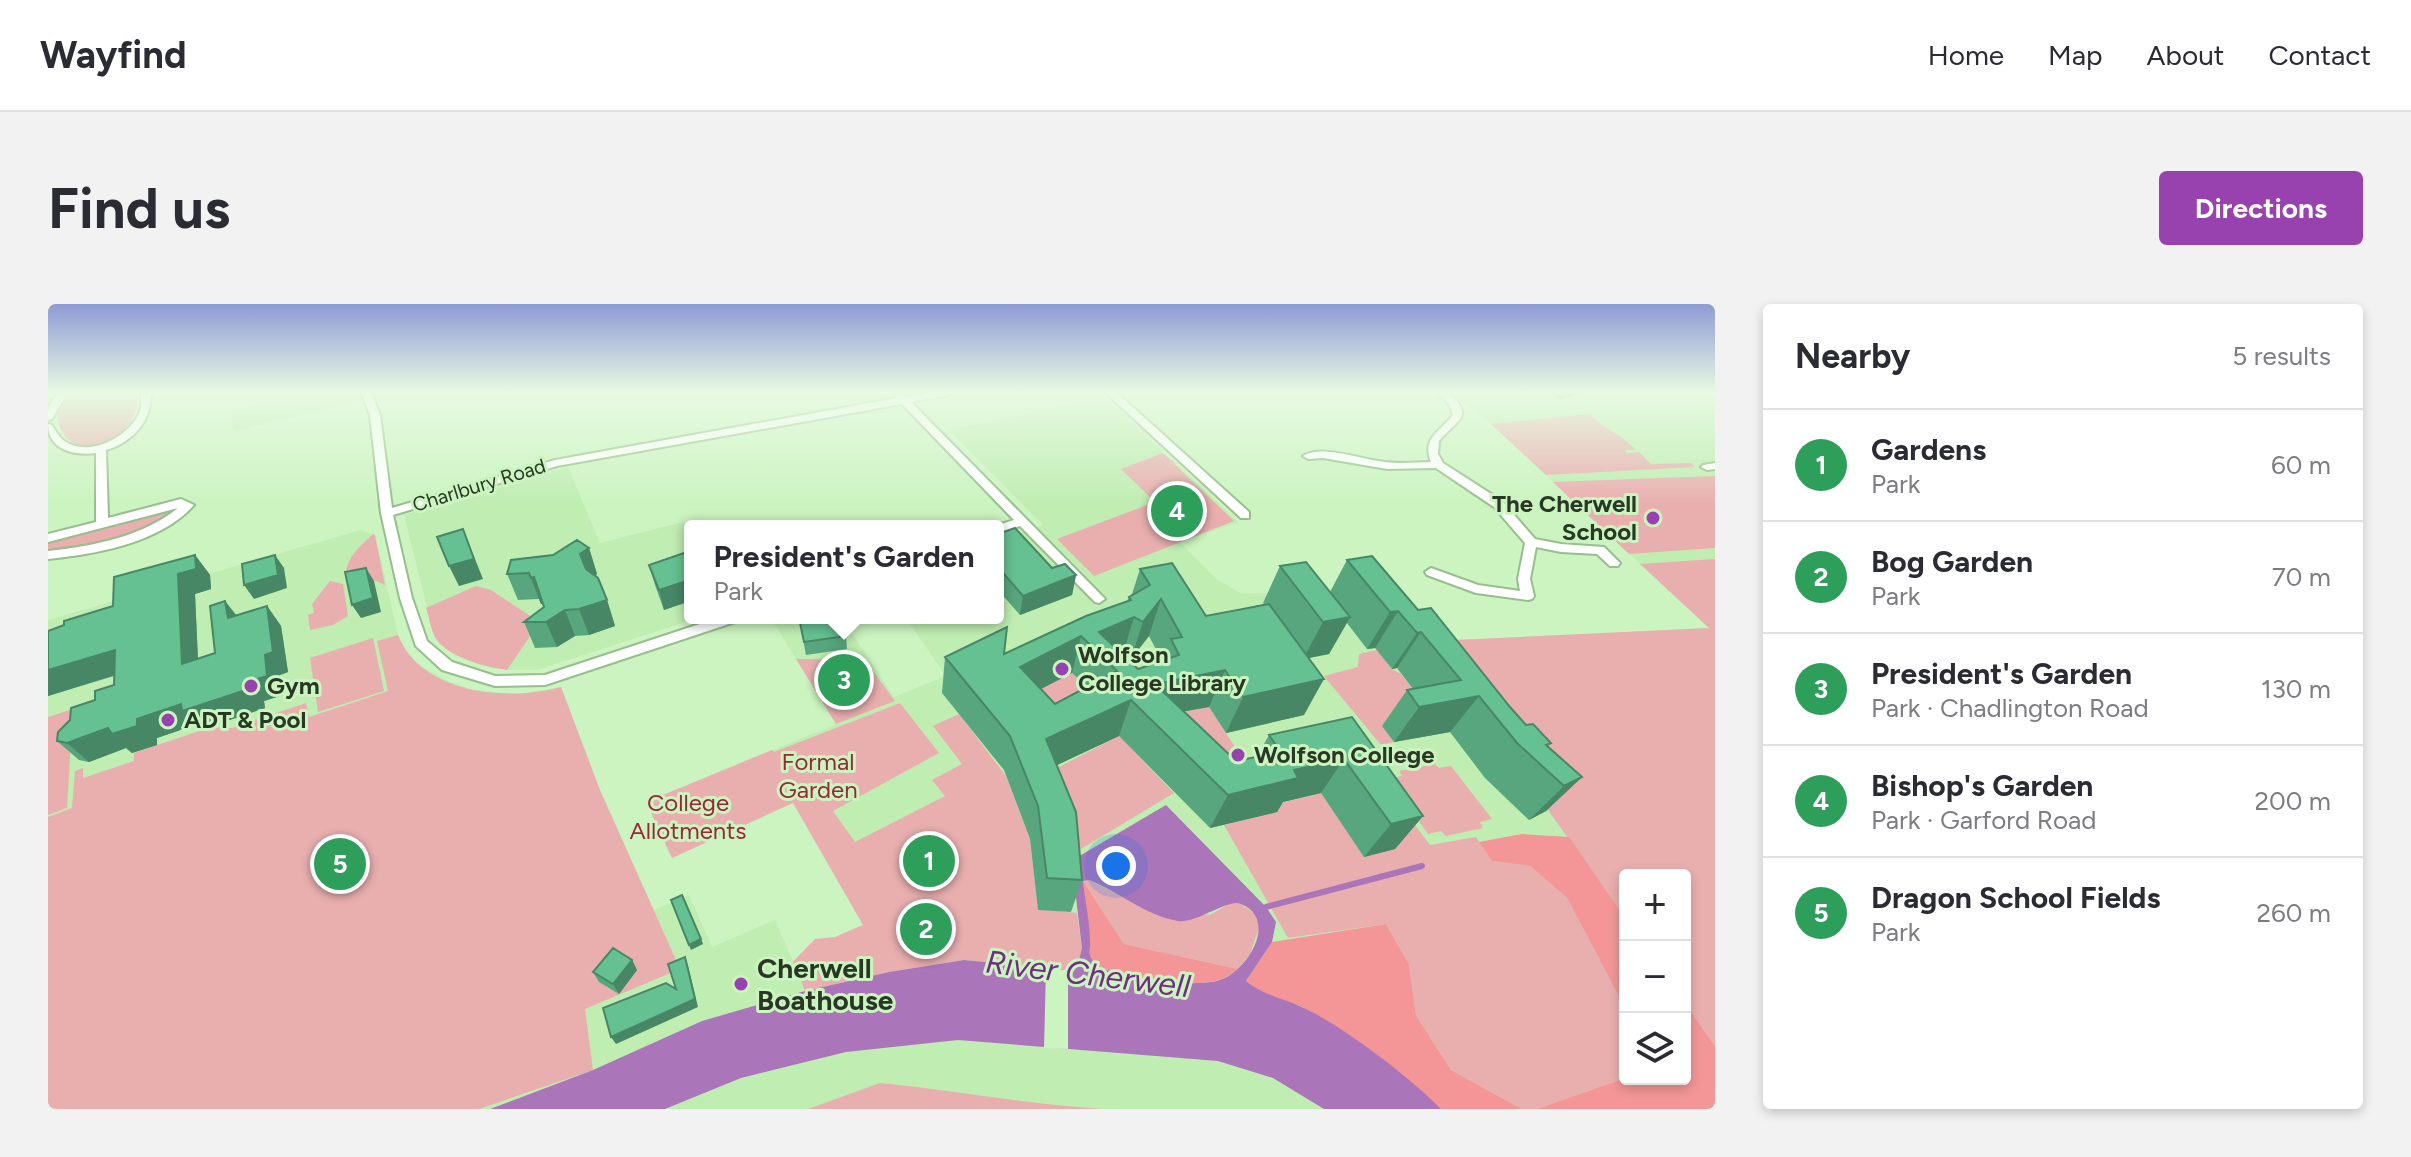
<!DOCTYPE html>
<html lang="en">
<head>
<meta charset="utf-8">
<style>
  :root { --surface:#fff; --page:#f2f2f3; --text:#2b2b33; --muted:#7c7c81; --line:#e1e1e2; --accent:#9842af }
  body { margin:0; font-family:Figtree,sans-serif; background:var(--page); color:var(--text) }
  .controls { position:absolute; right:24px; bottom:24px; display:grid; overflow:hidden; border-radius:8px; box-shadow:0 4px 12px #0003 }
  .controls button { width:72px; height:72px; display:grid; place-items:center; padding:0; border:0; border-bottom:2px solid var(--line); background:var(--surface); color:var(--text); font:40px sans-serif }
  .you { position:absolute; left:1068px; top:562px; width:28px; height:28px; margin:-20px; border:6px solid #fff; border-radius:50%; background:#1a73e8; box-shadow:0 0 0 12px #1a73e833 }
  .badge { display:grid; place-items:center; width:52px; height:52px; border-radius:50%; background:var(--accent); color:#fff; font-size:26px; font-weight:700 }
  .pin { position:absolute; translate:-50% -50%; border:4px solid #fff; box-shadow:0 2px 8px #0006 }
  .popup { position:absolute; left:636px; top:216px; width:320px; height:104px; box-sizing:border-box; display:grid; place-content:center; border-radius:8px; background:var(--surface); filter:drop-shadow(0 2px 6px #0005); font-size:26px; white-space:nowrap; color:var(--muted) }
  .popup b { font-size:30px; color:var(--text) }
  .popup::after { content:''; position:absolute; left:50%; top:100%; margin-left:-16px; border:16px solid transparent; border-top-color:var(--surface) }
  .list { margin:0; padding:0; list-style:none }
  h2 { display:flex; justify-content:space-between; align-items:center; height:104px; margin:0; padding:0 32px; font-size:34px }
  h2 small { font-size:26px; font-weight:400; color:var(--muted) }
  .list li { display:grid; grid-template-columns:52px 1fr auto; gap:24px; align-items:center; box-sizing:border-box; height:112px; padding:0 32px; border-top:2px solid var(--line) }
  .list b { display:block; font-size:30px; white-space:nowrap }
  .list p { margin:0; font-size:26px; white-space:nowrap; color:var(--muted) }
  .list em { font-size:26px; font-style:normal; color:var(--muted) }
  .icon { flex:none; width:44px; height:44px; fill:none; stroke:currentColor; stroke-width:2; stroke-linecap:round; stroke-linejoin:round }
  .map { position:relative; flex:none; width:1667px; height:805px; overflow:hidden; border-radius:8px }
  header { display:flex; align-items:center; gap:48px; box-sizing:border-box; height:112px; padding:0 40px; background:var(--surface); border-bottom:2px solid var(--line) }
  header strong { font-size:38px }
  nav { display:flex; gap:44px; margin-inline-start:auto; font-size:28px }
  .intro { display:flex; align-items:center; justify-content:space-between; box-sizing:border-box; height:192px; padding:0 48px }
  h1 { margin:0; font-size:56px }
  .button { padding:20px 36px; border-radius:8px; background:var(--accent); color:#fff; font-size:28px; font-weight:700 }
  main { display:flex; gap:48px; padding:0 48px }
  aside { flex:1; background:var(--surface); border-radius:8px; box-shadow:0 4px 12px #0003 }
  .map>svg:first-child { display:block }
</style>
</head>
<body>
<header>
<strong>Wayfind</strong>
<nav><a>Home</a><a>Map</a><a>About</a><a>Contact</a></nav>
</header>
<div class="intro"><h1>Find us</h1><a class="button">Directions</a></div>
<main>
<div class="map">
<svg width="1667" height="805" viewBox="0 0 1667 805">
  <rect width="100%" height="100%" fill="#cbf4c0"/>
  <path fill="#bfedb2" d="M257,88H305L307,98L186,127L182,108Z
    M1401,88H1667V532L1521,534L1577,614V775H1637V699L1667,742V805H617L693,774L798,748L860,740L841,668L757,687L654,717L545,766L442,805H0V316L313,226L327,231L350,331L359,350L371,361L402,378L426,386L471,390L513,383L552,486L606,606L641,591L664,643L727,616L745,657L767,635L787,633L815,621L745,499L624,554L598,498L788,420L723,314H794L846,393L898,372L858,314H950V237L995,221L901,126L1057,93L1190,218L1132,238L1168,275L1194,290L1292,286L1365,338L1661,324L1443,120Z
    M520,163L552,239L635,218L642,232V314H650L489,366H459L433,361L400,345L386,331L356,211Z"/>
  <path fill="#e9afaf" d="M24,88H88C101,129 18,174 9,111Z
    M1542,110C1558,127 1571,128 1588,146H1577L1579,149L1591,148L1603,160L1643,159L1647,163L1498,171L1443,120Z
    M1115,149L1186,217L1046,272L1009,235L1107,198L1073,165Z
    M1667,172V244L1581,250L1505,178Z
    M126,202L130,205C88,232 48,241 0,248V237Z
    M325,230L327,231L337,281C325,274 312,275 298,270C299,252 313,242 325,230Z
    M1667,255V742L1637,699V571H1577V614L1500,506L1365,338L1661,324L1592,260Z
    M282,277L295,280L300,312L285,321L262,326L260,311L266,309L264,300Z
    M428,282L443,286L487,315L489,322L459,366C437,363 402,354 388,335C383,326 381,313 378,304Z
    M350,331C373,390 460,398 513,383L552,486L632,665L537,705L545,766L431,805H0V513L24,504L27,467L35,464V474L86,457V449L163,423L184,424L258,399L261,413L340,387L329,337Z
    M325,334L336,387L270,408L262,354Z
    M1329,346L1344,365L1353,370L1386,412L1335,422L1346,438L1333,441L1276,372L1310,363L1311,350Z
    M748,355L817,356L847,397L788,420Z
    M1024,369L1058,403L965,399Z
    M852,399L891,449L785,507L807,538L897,492L884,476L914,460L885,422L911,410L958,472L982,535L990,605L1029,609L1034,644L1030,660L1020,666L916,656L841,668L757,687L745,658L767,635L787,633L815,621L745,499L624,554L598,498L724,446L726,448Z
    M1161,403L1213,483L1094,416Z
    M25,405L19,504L0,511V413Z
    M1071,432L1126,489L1023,551L1005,466Z
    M1387,460L1391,464L1403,462L1444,515L1432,518L1435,524L1398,532L1393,527L1380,530L1341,475L1354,472L1351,467Z
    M1334,477L1382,541L1428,533L1444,557L1482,562L1519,594L1577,704V774L1489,805H1474L1403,766L1368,711L1361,660L1338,620L1240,634L1176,521L1228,508L1225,501L1273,489L1316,552Z
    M1041,576L1102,607L1162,611L1184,598L1192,599L1207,610L1212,621L1202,650L1190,665L1076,640L1035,577Z
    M832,779C907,786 982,801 1057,805H760Z"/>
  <path fill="#f49697" d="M1474,530L1521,533L1577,614V704L1519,594L1482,562L1444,557L1431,538Z
    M1035,577L1076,640L1190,665C1183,669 1176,676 1168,677C1143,683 1054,678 1042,652C1039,645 1036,590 1035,577Z
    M1338,620L1361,660L1368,711L1403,766L1474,805H1393L1311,738L1255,703L1212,688L1198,677L1224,638Z
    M1637,699L1667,742V805H1489L1577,774L1637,775Z"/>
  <path fill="#aa75b9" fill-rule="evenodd" d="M1118,501L1218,603L1228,618L1224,638L1198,677C1215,691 1234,694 1254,703C1293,721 1362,773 1393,805H1276L1225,774L1170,757L910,736L798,748L693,774L617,805H442L545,766L654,717L757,687L841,668L916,656L1020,666L1030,660L1034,644L1024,560L1033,551ZM1041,576C1070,587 1098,612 1130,617C1148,620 1181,594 1193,600C1232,616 1198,670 1169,677C1145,683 1050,678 1042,651C1040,647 1043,643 1042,638C1042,618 1037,598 1035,577Z"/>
  <path fill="#cbf4c0" d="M998,665L1020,666V745L996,744Z"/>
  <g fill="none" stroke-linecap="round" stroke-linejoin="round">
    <path stroke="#aa75b9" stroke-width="6" d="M1218,603L1374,562"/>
    <defs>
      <path id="street" d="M10,88H20L4,115L0,116V104Z
        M93,88H103C104,116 86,138 58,146L60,214L133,195L146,201C112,239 49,250 0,255V247C45,242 94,233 130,204L0,238V230L48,218V149C26,152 0,146 0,120L4,121C7,126 11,133 15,136C40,155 82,133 92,107C94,101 93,95 93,88Z
        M313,88H323L332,111L344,204L507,156L849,94L843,88H853L858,93L886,88H906L901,91L863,98L1057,295L1051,299L1047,298L972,222L950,229V222H947L966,216L854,100L509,162L345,211L364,294L379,337L404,358L447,372L497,371L670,314H691L690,317L497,381L447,382L394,366L368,342L352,294L333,209L322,111Z
        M1057,88H1068L1201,208V214H1193Z
        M1389,88H1400C1428,114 1409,115 1391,137L1390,150L1395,159L1454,197L1487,235L1513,240L1556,243L1572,259L1570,262H1562L1549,250L1513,248L1488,243L1482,275L1486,292L1484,295L1480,296L1428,289L1379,271L1377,268L1383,264L1430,281L1472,287L1470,275L1477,239L1446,203L1388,164L1339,165L1275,154L1260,155L1255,152C1273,140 1315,156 1337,158C1352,160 1368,158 1383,158C1373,134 1393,127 1405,111L1401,100Z
        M1667,159V165L1659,166L1653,163L1655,161Z"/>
    </defs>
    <use href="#street" stroke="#97be8c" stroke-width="4"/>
    <use href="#street" fill="#fff" fill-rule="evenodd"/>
  </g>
  <path fill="#57a67d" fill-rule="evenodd" d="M1501,88H1545L1511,95Z
    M950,230L1004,264L1028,271L1024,291L972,311L950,286Z
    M541,244L549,270L547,272L559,296L567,322L541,331L527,332L509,343L487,344L476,318L496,303L495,300H493L491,295L470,296L459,270L505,251Z
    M642,247V297L616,306L607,281L601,261Z
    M147,251L162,271L163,285L147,290L150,355L167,349L189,311L219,302L233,322L240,368L232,371L235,391L216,397L217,404L152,426L147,421L109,434V441L84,449L78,444L41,458L31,456L9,437L47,396L66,381V372L0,392L65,302Z
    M1299,256L1370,306L1478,421L1503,439L1500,442L1534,473L1498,507L1481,516L1437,474L1402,428L1346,438L1334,422L1359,386L1365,385L1349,364L1344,365L1327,344L1319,345L1299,319L1281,350L1261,354L1256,411L1178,429L1161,403L1136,407L1188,457L1209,453L1221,431L1304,413L1375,512L1347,545L1316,553L1273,489L1235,498L1229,508L1162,524L1071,432L1009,461L1034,576L1023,608L990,606L982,535L956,466L894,389L897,353L956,350L1079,297L1081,293L1084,290L1092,265L1158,312L1216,300L1215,299L1232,262L1282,288ZM1101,332L1114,357L1090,365L1075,351L1083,355ZM1024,369L1039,383L1007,400L993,385Z
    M751,314L798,332L799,345L758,351Z
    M584,656L589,666L571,690L551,678L545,668Z"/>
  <path fill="#478766" d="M1516,88H1545L1511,95Z
    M415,225L435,275L411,282L401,262Z
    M541,244L549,270L541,276L532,250Z
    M147,251L162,271L163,285L147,290L151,380L134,360L130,270Z
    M227,251L236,264L239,284L206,295L196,281Z
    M318,264L326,277L333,308L313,314L304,301Z
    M1028,271L1024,291L972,311L975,292Z
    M486,273L496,299L493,300L483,274Z
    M642,276V297L616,306L611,286Z
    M1113,295L1101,332L1083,355L1095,318Z
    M559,296L567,322L541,331L531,305Z
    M177,297L193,317L180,314Z
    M219,302L233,322L240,368L232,371L235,391L216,397L217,404L152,426L147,421L109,434V441L84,449L78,444L41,458L19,439L89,415L217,351Z
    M517,306L527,332L509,343L498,318Z
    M1350,307L1327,344L1319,345L1342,308Z
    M1086,313L1075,350L1051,328Z
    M1302,313L1281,350L1255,355L1275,318Z
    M1373,328L1349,364L1344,365L1369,329Z
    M1033,332L1024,369L965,399L972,363Z
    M67,346L86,365L0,392V366Z
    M1177,366L1161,403L1101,414L1107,380Z
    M1276,375L1256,411L1178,429L1195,393Z
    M1431,392L1402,428L1346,438L1371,403Z
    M1083,396L1071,432L990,470L998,435Z
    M1296,455L1273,489L1235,498L1229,508L1162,524L1180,491L1246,466Z
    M1534,473L1498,507L1481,516L1516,482Z
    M1375,512L1347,545L1316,553L1343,520Z
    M653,635L655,640L643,646L641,641Z
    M637,653L640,662L650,703L568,740L563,733L647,695Z
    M584,656L589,666L571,690L565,680Z"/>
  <path fill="#65c191" stroke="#478766" stroke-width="2" fill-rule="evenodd" d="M967,224L1004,264L1017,260L1028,271L975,292L950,263V230Z
    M415,225L426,255L401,262L389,233Z
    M529,236L541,244L532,250L538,265L550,274L559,296L531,305L517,306L498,318H476L496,303L486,273L483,274L481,269L459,270L463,256L505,251Z
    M642,247V276L611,286L601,261Z
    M147,251L148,265L130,270L134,360L167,349L162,302L177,297L180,314L219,302L225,348L217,351L219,372L200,378L201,385L134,407L133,400L89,415V422L64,430L60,424L19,439L9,437L10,428L22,416L23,404L47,396V387L66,381L67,346L0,366V327L16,321V317L65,302L66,273Z
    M227,251L230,271L196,281L194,260Z
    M1324,252L1370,306L1383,304L1462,403L1478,421L1485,420L1503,439L1498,441L1534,473L1516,482L1469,439L1431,392L1371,403L1359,386L1413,376L1373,328L1369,329L1350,307L1342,308L1299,256Z
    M1258,258L1302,313L1275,318L1232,262Z
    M1124,259L1158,312L1221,300L1276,375L1195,393L1177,366L1107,380L1188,457L1233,448L1221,431L1304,413L1375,512L1343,520L1296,455L1246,466L1250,474L1180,491L1083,396L998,435L1028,508L1034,576L999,574L990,502L962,432L897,353L959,323L956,350L1038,312L1083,296L1081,293L1102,281L1092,265ZM1113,295L1134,333L1123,335L1131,351L1090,365L1051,328L1086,313L1095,318ZM1033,332L1069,367L1007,400L972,363Z
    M318,264L325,294L304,301L297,268Z
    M751,314H791L798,332L756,338Z
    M634,591L653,635L641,641L623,596Z
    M565,644L584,656L565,680L545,668Z
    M637,653L647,695L563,733L555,704L618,679L628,685L620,660Z"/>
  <linearGradient id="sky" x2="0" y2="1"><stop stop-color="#8f9bd5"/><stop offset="0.44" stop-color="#e8fae3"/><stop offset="1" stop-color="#e8fae3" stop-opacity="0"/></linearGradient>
  <rect width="1667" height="200" fill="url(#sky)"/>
  <g fill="#9842af" stroke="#cbf4c0" stroke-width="3">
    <circle cx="1605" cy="214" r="8"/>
    <circle cx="1014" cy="365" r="8"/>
    <circle cx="203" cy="382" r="8"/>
    <circle cx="120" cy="416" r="8"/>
    <circle cx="1190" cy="451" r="8"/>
    <circle cx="693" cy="680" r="8"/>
  </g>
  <g text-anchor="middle" stroke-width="6" stroke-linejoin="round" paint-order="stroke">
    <g font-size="20" fill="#283824" stroke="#cbf4c0">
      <text transform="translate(431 181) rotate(-17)" y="7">Charlbury Road</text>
    </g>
    <g font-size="24" font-weight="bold" fill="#283824" stroke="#cbf4c0" text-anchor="start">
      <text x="1589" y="208" text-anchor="end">The Cherwell<tspan x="1589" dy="28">School</tspan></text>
      <text x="1030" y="359">Wolfson<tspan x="1030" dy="28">College Library</tspan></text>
      <text x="219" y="390">Gym</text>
      <text x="136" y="424">ADT &amp; Pool</text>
      <text x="1206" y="459">Wolfson College</text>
    </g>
    <g font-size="24" fill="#962935" stroke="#cbf4c0">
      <text x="770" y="466">Formal<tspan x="770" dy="28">Garden</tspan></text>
      <text x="640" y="507">College<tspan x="640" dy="28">Allotments</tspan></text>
    </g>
    <g font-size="28" font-weight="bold" fill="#283824" stroke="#cbf4c0" text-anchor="start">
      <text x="709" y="674">Cherwell<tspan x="709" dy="32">Boathouse</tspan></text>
    </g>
    <g font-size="32" font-style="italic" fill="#702e80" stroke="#cbf4c0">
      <text transform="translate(1040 670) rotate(7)" y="11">River Cherwell</text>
    </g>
  </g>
</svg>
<div class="controls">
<button>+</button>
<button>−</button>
<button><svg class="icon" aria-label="layers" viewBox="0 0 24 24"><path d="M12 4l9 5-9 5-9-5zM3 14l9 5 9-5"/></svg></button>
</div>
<div class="you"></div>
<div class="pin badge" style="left:881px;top:557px;background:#2e9e5b">1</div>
<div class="pin badge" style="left:878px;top:625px;background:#2e9e5b">2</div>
<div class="pin badge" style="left:796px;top:376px;background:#2e9e5b">3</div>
<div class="popup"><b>President's Garden</b>Park</div>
<div class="pin badge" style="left:1129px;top:207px;background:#2e9e5b">4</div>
<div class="pin badge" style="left:292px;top:560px;background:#2e9e5b">5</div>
</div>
<aside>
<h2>Nearby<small>5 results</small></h2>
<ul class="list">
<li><span class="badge" style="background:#2e9e5b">1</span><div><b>Gardens</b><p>Park</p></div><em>60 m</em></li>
<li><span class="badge" style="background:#2e9e5b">2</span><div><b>Bog Garden</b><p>Park</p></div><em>70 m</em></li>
<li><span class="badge" style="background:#2e9e5b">3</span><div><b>President's Garden</b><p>Park · Chadlington Road</p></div><em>130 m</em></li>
<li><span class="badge" style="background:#2e9e5b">4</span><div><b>Bishop's Garden</b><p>Park · Garford Road</p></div><em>200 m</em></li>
<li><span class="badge" style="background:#2e9e5b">5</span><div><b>Dragon School Fields</b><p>Park</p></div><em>260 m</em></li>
</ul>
</aside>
</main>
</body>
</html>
